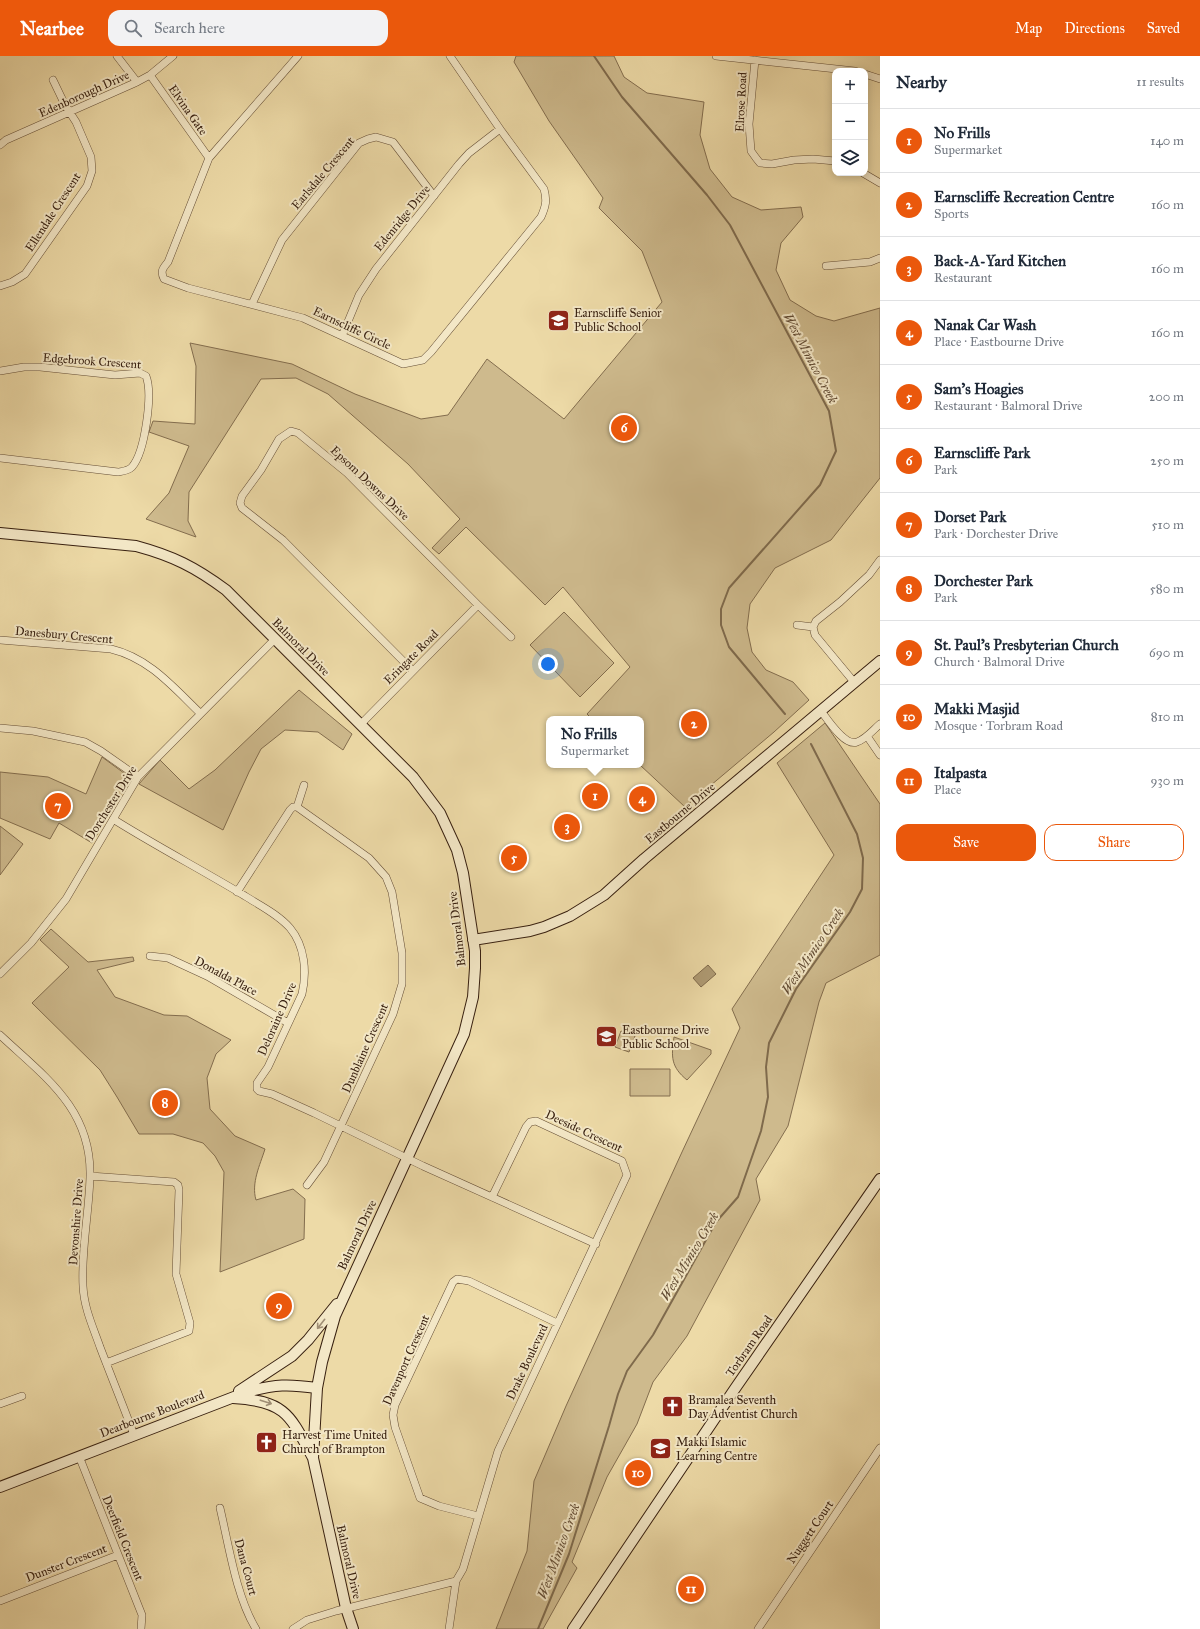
<!DOCTYPE html>
<html lang="en">
<head>
<meta charset="utf-8">
<style>
  :root { --surface:#fff; --page:#f2f2f3; --text:#1f2937; --muted:#747a83; --line:#e0e1e3; --accent:#ea580c }
  body { margin:0; font-family:"IM FELL Great Primer",serif; background:var(--page); color:var(--text) }
  .controls { position:absolute; right:12px; top:12px; display:grid; overflow:hidden; border-radius:8px; box-shadow:0 2px 10px #0003 }
  .controls button { width:36px; height:36px; display:grid; place-items:center; padding:0; border:0; border-bottom:1px solid var(--line); background:var(--surface); color:var(--text); font:20px sans-serif }
  .you { position:absolute; left:548px; top:608px; width:14px; height:14px; margin:-10px; border:3px solid #fff; border-radius:50%; background:#1a73e8; box-shadow:0 0 0 6px #1a73e833 }
  .badge { display:grid; place-items:center; width:26px; height:26px; border-radius:50%; background:var(--accent); color:#fff; font-size:13px; font-weight:700 }
  .pin { position:absolute; translate:-50% -50%; border:2px solid #fff; box-shadow:0 1px 4px #0006 }
  .popup { position:absolute; left:546px; top:660px; width:98px; height:52px; box-sizing:border-box; display:grid; place-content:center; border-radius:8px; background:var(--surface); filter:drop-shadow(0 1px 3px #0005); font-size:13px; white-space:nowrap; color:var(--muted) }
  .popup b { font-size:15px; color:var(--text) }
  .popup::after { content:''; position:absolute; left:50%; top:100%; margin-left:-8px; border:8px solid transparent; border-top-color:var(--surface) }
  .list { margin:0; padding:0; list-style:none }
  h2 { display:flex; justify-content:space-between; align-items:center; height:52px; margin:0; padding:0 16px; font-size:17px }
  h2 small { font-size:13px; font-weight:400; color:var(--muted) }
  .list li { display:grid; grid-template-columns:26px 1fr auto; gap:12px; align-items:center; box-sizing:border-box; height:64px; padding:0 16px; border-top:1px solid var(--line) }
  .list b { display:block; font-size:15px; white-space:nowrap }
  .list p { margin:0; font-size:13px; white-space:nowrap; color:var(--muted) }
  .list em { font-size:13px; font-style:normal; color:var(--muted) }
  .actions { display:flex; gap:8px; padding:12px 16px }
  .actions a { flex:1; padding:9px 0; border:1px solid var(--accent); border-radius:12px; text-align:center; font-size:14px; color:var(--accent) }
  .actions .main { background:var(--accent); color:#fff }
  .icon { flex:none; width:22px; height:22px; fill:none; stroke:currentColor; stroke-width:2; stroke-linecap:round; stroke-linejoin:round }
  .map { position:relative; flex:none; width:880px; height:1573px; overflow:hidden }
  header { display:flex; align-items:center; gap:24px; box-sizing:border-box; height:56px; padding:0 20px; background:var(--accent); color:#fff }
  header strong { font-size:19px }
  nav { display:flex; gap:22px; margin-inline-start:auto; font-size:14px }
  .search { width:280px; height:36px; background:var(--page); display:flex; align-items:center; gap:10px; box-sizing:border-box; padding:0 14px; border-radius:12px; color:var(--muted); font-size:15px }
  main { display:flex }
  aside { flex:1; background:var(--surface) }
  .map>svg:first-child { display:block }
</style>
</head>
<body>
<header>
<strong>Nearbee</strong>
<div class="search"><svg class="icon" aria-label="search" viewBox="0 0 24 24"><circle cx="10" cy="10" r="6"/><path d="M15 15l6 6"/></svg>Search here</div>
<nav><a>Map</a><a>Directions</a><a>Saved</a></nav>
</header>
<main>
<div class="map">
<svg width="880" height="1573" viewBox="0 0 880 1573">
  <rect width="100%" height="100%" fill="#eddaa7"/>
  <filter id="stains"><feTurbulence type="fractalNoise" baseFrequency=".005" numOctaves="4"/><feColorMatrix values="0 0 0 0 .2 0 0 0 0 .09 0 0 0 0 .02 0 0 0 .5 -.17"/></filter>
  <radialGradient id="worn" r=".72"><stop offset=".6" stop-color="#630" stop-opacity="0"/><stop offset="1" stop-color="#630" stop-opacity=".3"/></radialGradient>
  <path fill="#ceba8d" stroke="#836d4e" d="M516,0H614L624,21L647,37L704,46L700,79L710,113L732,141L761,154L801,151L803,161L781,187L776,214L790,244L816,260L834,265L880,252V422L831,484L775,512L750,548L747,572L752,596L766,614L793,626L809,644L774,676L685,751L640,709L641,663H592L587,658L630,611L563,531L545,549L466,471L439,498L432,492L460,463L408,408L328,338L296,322L261,323L189,436L188,465L196,481L146,463L169,437L189,390L149,376L153,365L195,368L196,310L190,287L292,308L355,338L421,363L448,359L487,303L564,363L662,246L642,195L599,152L603,142L549,65L514,6Z
    M564,556L614,607L580,641L530,589Z
    M299,634L352,678L343,694L318,676L285,674L261,693L249,716L223,774L139,728L160,704L189,733L215,714Z
    M825,667L880,748V899L826,927L819,946L788,1070L756,1123L760,1144L687,1280L653,1326L637,1368L607,1421L572,1506L577,1512L543,1573H496L527,1495L534,1425L566,1350L682,1096L740,972L732,953L834,799L777,707Z
    M102,701L128,720L129,725L92,787L59,767L50,783L0,762V716L48,721L86,738Z
    M0,770L23,788L0,819Z
    M51,873L88,906L133,901L134,905L97,914L115,941L164,959L187,960L231,984L216,998L207,1022L210,1053L235,1080L265,1093C260,1109 251,1127 256,1144L293,1133L305,1143L304,1183L220,1216L224,1116L215,1100L203,1087L173,1078H139L117,1041L100,1014L32,947L69,911L40,884Z
    M621,975L635,980L629,996L615,991Z
    M674,981L711,994V998L687,1024C671,1011 671,1001 674,981Z
    M630,1013H670V1040H630Z"/>
  <path fill="#af9b74" stroke="#7f6a4c" d="M708,909L716,918L701,931L693,922Z"/>
  <g fill="none" stroke-linecap="round" stroke-linejoin="round">
    <path stroke="#7f6a4c" stroke-width="2" d="M594,0L622,41L707,139L730,169L829,355L836,395L820,429L729,532L721,553V569L729,591L785,658
      M538,1573L569,1498L609,1370L618,1338L627,1315L653,1279L716,1166L738,1141L761,1075L768,1041L766,1011L769,987L796,933L850,856L862,833L863,802L857,778L811,688"/>
    <defs>
      <path id="street" d="M117,0L137,26
        M298,0L209,102L168,206C163,212 160,215 164,223L188,232L303,262L403,308L423,304L431,296L541,161C546,150 547,144 544,133L500,73L450,0
        M716,0L855,15
        M755,4L749,68L751,95L756,102L760,107L772,108L794,104L813,103L835,105
        M865,18L880,23
        M150,19L209,102
        M0,89L6,84L137,26L150,19L173,0
        M863,117L880,127
        M826,210L870,206L880,202
        M0,230L12,226L25,218L87,130L92,115L91,101L76,66L65,49L53,24
        M252,248L282,184L359,87L368,83L376,81L393,86L434,140
        M342,280L359,239L376,213L459,108L469,97L500,73
        M0,315L24,311H40L115,319L140,317L146,320C153,338 145,396 132,411C128,415 124,415 118,416L0,402
        M797,569L813,571
        M0,584L111,593C149,602 173,631 200,657
        M413,615L283,484L242,452L240,447L242,440L261,414L279,383L291,375L298,377L347,417L478,549L511,581
        M854,626L815,579L813,571L816,565L840,546L869,519L880,504
        M821,655C828,664 845,691 857,686C866,683 873,674 880,668
        M361,668L478,549
        M0,672L33,675L85,686L101,695L138,721
        M867,680L880,699
        M297,751L304,729
        M113,763C156,790 202,814 245,840C259,849 278,858 290,872C305,890 307,916 302,938L268,1011L257,1027V1033L259,1035L272,1038L314,1057L423,1110L596,1188
        M237,836L290,754L293,751H297L369,802L386,821L392,836L402,897V928L393,958L324,1106L307,1129
        M150,900L168,902L207,920L288,967
        M0,918L31,887L66,843L138,721L275,583
        M0,979C45,1021 92,1053 90,1121C89,1157 81,1194 83,1230C84,1252 93,1271 100,1291C111,1320 123,1349 134,1379
        M90,1120L174,1126L178,1129L179,1134L176,1218L190,1267L189,1275L106,1307
        M0,1348L22,1340
        M79,1400L142,1559L141,1573
        M220,1452C229,1490 236,1540 256,1573
        M478,1460L439,1450L420,1442L395,1371L393,1359L395,1349L453,1226L457,1223L469,1225L557,1267
        M0,1545L118,1499
        M293,1573L307,1564L336,1555L456,1525
        M449,1573L456,1525L463,1513L498,1395L627,1119L622,1105L536,1065L530,1066L526,1071L492,1141
        M758,1573L880,1392"/>
      <path id="secondary" d="M0,477L136,490C173,500 195,511 226,534L413,721L440,757L457,794L463,817L475,895V912L473,941L464,978L335,1260L322,1306L317,1332L313,1402L346,1552L353,1573
        M473,884L530,875L544,871L570,860L604,839L644,803L880,605
        M239,1335L292,1300L308,1284L337,1248
        M233,1342C286,1345 290,1359 313,1402
        M0,1431L247,1336C275,1328 289,1328 317,1332
        M573,1573L734,1334L880,1123"/>
    </defs>
    <use href="#street" stroke="#654e36" stroke-width="8"/>
    <use href="#secondary" stroke="#382010" stroke-width="12"/>
    <use href="#street" stroke="#f3e7c6" stroke-width="7"/>
    <use href="#secondary" stroke="#f3e7c6" stroke-width="10"/>
  </g>
  <defs><path id="oneway-shaft" d="M-6 0H5M1.5-3L5.5 0L1.5 3" fill="none" stroke-width="1.6" stroke-linecap="round" stroke-linejoin="round"/></defs>
  <g stroke="#9f8d74">
    <use href="#oneway-shaft" transform="translate(321 1268) rotate(128)"/>
    <use href="#oneway-shaft" transform="translate(266 1346) rotate(18)"/>
  </g>
  <defs>
    <symbol id="school-square" viewBox="-11 -11 22 22"><rect x="-9" y="-9" width="18" height="18" rx="4" fill="#8f2418" stroke="#f3e7c6"/><path d="M0-5L7-2L0 1L-7-2ZM-4 1L0 2.5L4 1V4Q0 6-4 4Z" fill="#fff"/></symbol>
    <symbol id="church-square" viewBox="-11 -11 22 22"><rect x="-9" y="-9" width="18" height="18" rx="4" fill="#8f2418" stroke="#f3e7c6"/><path d="M-1.2-6h2.4v3.5h3.3v2.4h-3.3V6h-2.4V-.1h-3.3v-2.4h3.3Z" fill="#fff"/></symbol>
  </defs>
  <g fill-rule="evenodd">
    <use href="#school-square" x="546" y="252" width="25" height="25"/>
    <use href="#school-square" x="594" y="968" width="25" height="25"/>
    <use href="#church-square" x="660" y="1338" width="25" height="25"/>
    <use href="#church-square" x="254" y="1374" width="25" height="25"/>
    <use href="#school-square" x="648" y="1380" width="25" height="25"/>
  </g>
  <g text-anchor="middle" stroke-width="4" stroke-linejoin="round" paint-order="stroke">
    <g font-size="12" fill="#382010" stroke="#f3e7c6">
      <text transform="translate(84 38) rotate(-24)" y="4">Edenborough Drive</text>
      <text transform="translate(741 46) rotate(-87)" y="4">Elrose Road</text>
      <text transform="translate(188 54) rotate(55)" y="4">Elvina Gate</text>
      <text transform="translate(323 117) rotate(-50)" y="4">Earlsdale Crescent</text>
      <text transform="translate(53 156) rotate(-57)" y="4">Ellendale Crescent</text>
      <text transform="translate(402 162) rotate(-51)" y="4">Edenridge Drive</text>
      <text transform="translate(352 272) rotate(25)" y="4">Earnscliffe Circle</text>
      <text transform="translate(92 305) rotate(4)" y="4">Edgebrook Crescent</text>
      <text transform="translate(370 427) rotate(43)" y="4">Epsom Downs Drive</text>
      <text transform="translate(64 579) rotate(5)" y="4">Danesbury Crescent</text>
      <text transform="translate(301 591) rotate(45)" y="4">Balmoral Drive</text>
      <text transform="translate(411 601) rotate(-45)" y="4">Eringate Road</text>
      <text transform="translate(111 747) rotate(-58)" y="4">Dorchester Drive</text>
      <text transform="translate(680 757) rotate(-40)" y="4">Eastbourne Drive</text>
      <text transform="translate(457 873) rotate(-97)" y="4">Balmoral Drive</text>
      <text transform="translate(226 920) rotate(28)" y="4">Donalda Place</text>
      <text transform="translate(277 963) rotate(-66)" y="4">Deloraine Drive</text>
      <text transform="translate(365 992) rotate(-66)" y="4">Dunblaine Crescent</text>
      <text transform="translate(584 1075) rotate(25)" y="4">Deeside Crescent</text>
      <text transform="translate(76 1166) rotate(-86)" y="4">Devonshire Drive</text>
      <text transform="translate(357 1179) rotate(-65)" y="4">Balmoral Drive</text>
      <text transform="translate(749 1290) rotate(-55)" y="4">Torbram Road</text>
      <text transform="translate(406 1304) rotate(-66)" y="4">Davenport Crescent</text>
      <text transform="translate(527 1306) rotate(-65)" y="4">Drake Boulevard</text>
      <text transform="translate(152 1358) rotate(-21)" y="4">Dearbourne Boulevard</text>
      <text transform="translate(810 1476) rotate(-56)" y="4">Nuggett Court</text>
      <text transform="translate(123 1482) rotate(68)" y="4">Deerfield Crescent</text>
      <text transform="translate(349 1506) rotate(77)" y="4">Balmoral Drive</text>
      <text transform="translate(66 1507) rotate(-21)" y="4">Dunster Crescent</text>
      <text transform="translate(246 1511) rotate(75)" y="4">Dana Court</text>
    </g>
    <g font-size="12" fill="#382010" stroke="#f3e7c6" text-anchor="start">
      <text x="574" y="261">Earnscliffe Senior<tspan x="574" dy="14">Public School</tspan></text>
      <text x="622" y="978">Eastbourne Drive<tspan x="622" dy="14">Public School</tspan></text>
      <text x="688" y="1348">Bramalea Seventh<tspan x="688" dy="14">Day Adventist Church</tspan></text>
      <text x="282" y="1383">Harvest Time United<tspan x="282" dy="14">Church of Brampton</tspan></text>
      <text x="676" y="1390">Makki Islamic<tspan x="676" dy="14">Learning Centre</tspan></text>
    </g>
    <g font-size="13" font-style="italic" fill="#624b33" stroke="#f3e7c6">
      <text transform="translate(811 302) rotate(62)" y="5">West Mimico Creek</text>
      <text transform="translate(812 895) rotate(-56)" y="5">West Mimico Creek</text>
      <text transform="translate(689 1200) rotate(-59)" y="5">West Mimico Creek</text>
      <text transform="translate(558 1495) rotate(-70)" y="5">West Mimico Creek</text>
    </g>
  </g>
  <rect width="100%" height="100%" filter="url(#stains)"/>
  <rect width="100%" height="100%" fill="url(#worn)"/>
</svg>
<div class="controls">
<button>+</button>
<button>−</button>
<button><svg class="icon" aria-label="layers" viewBox="0 0 24 24"><path d="M12 4l9 5-9 5-9-5zM3 14l9 5 9-5"/></svg></button>
</div>
<div class="you"></div>
<div class="pin badge" style="left:595px;top:740px">1</div>
<div class="popup"><b>No Frills</b>Supermarket</div>
<div class="pin badge" style="left:694px;top:668px">2</div>
<div class="pin badge" style="left:567px;top:771px">3</div>
<div class="pin badge" style="left:642px;top:743px">4</div>
<div class="pin badge" style="left:514px;top:802px">5</div>
<div class="pin badge" style="left:624px;top:372px">6</div>
<div class="pin badge" style="left:58px;top:750px">7</div>
<div class="pin badge" style="left:165px;top:1047px">8</div>
<div class="pin badge" style="left:279px;top:1250px">9</div>
<div class="pin badge" style="left:638px;top:1417px">10</div>
<div class="pin badge" style="left:691px;top:1533px">11</div>
</div>
<aside>
<h2>Nearby<small>11 results</small></h2>
<ul class="list">
<li><span class="badge">1</span><div><b>No Frills</b><p>Supermarket</p></div><em>140 m</em></li>
<li><span class="badge">2</span><div><b>Earnscliffe Recreation Centre</b><p>Sports</p></div><em>160 m</em></li>
<li><span class="badge">3</span><div><b>Back-A-Yard Kitchen</b><p>Restaurant</p></div><em>160 m</em></li>
<li><span class="badge">4</span><div><b>Nanak Car Wash</b><p>Place · Eastbourne Drive</p></div><em>160 m</em></li>
<li><span class="badge">5</span><div><b>Sam's Hoagies</b><p>Restaurant · Balmoral Drive</p></div><em>200 m</em></li>
<li><span class="badge">6</span><div><b>Earnscliffe Park</b><p>Park</p></div><em>250 m</em></li>
<li><span class="badge">7</span><div><b>Dorset Park</b><p>Park · Dorchester Drive</p></div><em>510 m</em></li>
<li><span class="badge">8</span><div><b>Dorchester Park</b><p>Park</p></div><em>580 m</em></li>
<li><span class="badge">9</span><div><b>St. Paul's Presbyterian Church</b><p>Church · Balmoral Drive</p></div><em>690 m</em></li>
<li><span class="badge">10</span><div><b>Makki Masjid</b><p>Mosque · Torbram Road</p></div><em>810 m</em></li>
<li><span class="badge">11</span><div><b>Italpasta</b><p>Place</p></div><em>930 m</em></li>
</ul>
<div class="actions"><a class="main">Save</a><a>Share</a></div>
</aside>
</main>
</body>
</html>
